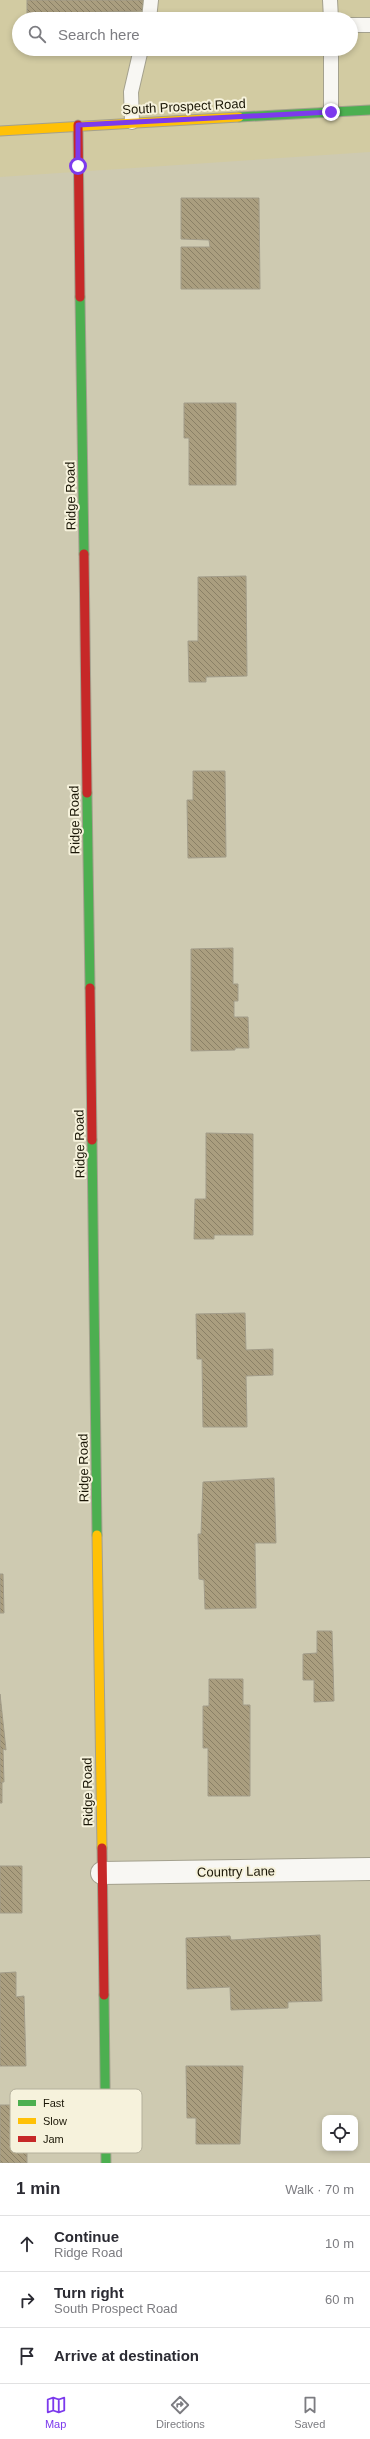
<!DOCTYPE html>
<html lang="en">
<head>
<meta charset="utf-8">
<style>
  :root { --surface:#fff; --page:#f7f7f7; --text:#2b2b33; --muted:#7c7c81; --line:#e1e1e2; --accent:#7c3aed }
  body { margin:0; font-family:Arial,sans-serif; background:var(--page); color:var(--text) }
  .controls { position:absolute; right:12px; bottom:12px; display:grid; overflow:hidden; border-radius:8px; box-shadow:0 2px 6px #0003 }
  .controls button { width:36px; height:36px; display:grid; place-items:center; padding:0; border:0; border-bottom:1px solid var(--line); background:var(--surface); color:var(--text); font:20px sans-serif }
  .stop { position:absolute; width:12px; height:12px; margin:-9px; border:3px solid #7c3aed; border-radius:50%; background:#fff }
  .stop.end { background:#7c3aed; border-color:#fff; box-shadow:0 1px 4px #0008 }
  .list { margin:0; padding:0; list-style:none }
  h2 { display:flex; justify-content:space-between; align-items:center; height:52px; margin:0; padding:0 16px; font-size:17px }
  h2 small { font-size:13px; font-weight:400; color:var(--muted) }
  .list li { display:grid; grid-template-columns:26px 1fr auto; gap:12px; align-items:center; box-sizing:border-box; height:56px; padding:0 16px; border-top:1px solid var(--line) }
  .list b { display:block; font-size:15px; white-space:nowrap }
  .list p { margin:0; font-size:13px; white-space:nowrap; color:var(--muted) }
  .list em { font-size:13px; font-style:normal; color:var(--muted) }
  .icon { flex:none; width:22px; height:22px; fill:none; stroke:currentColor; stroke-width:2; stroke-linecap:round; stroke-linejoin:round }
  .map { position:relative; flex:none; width:370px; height:2163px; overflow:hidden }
  .search { position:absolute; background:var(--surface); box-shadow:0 2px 6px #0003; left:12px; right:12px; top:12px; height:44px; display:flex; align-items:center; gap:10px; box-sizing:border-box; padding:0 14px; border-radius:22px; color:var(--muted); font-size:15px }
  .sheet { height:220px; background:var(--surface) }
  nav { display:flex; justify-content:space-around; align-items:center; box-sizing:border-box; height:56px; border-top:1px solid var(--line); background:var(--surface); font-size:11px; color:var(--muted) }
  nav a { display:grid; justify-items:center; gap:2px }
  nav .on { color:var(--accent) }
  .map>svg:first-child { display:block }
</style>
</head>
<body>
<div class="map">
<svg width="370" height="2163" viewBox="0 0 370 2163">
  <defs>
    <pattern id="building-back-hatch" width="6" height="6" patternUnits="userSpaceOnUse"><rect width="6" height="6" fill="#aa9e7f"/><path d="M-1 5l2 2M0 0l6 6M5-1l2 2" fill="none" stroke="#8a8066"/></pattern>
  </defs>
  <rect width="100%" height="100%" fill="#cecab1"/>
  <path fill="#d2cba2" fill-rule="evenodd" d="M0,0H370V152L0,177ZM19,19H351V49H19Z"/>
  <path fill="url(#building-back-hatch)" stroke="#a29c89" d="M27,0H144V11L27,14Z
    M181,198H259L260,289H181V247H210L209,240L181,239Z
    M184,403H236V485H189V438H184Z
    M246,576L247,676L206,677V682H189L188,641H198V577Z
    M193,771H225L226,857L188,858L187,800H193Z
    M233,948V984H238V1001H234V1017H248L249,1048H235V1050L191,1051V949Z
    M206,1133L253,1134V1235H214V1239H194L195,1199H206Z
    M245,1313L246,1350L273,1349V1375L246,1376L247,1427H203L202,1359H197L196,1314Z
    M274,1478L276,1543H255L256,1608L205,1609L204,1580L199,1579L198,1534H201L203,1482Z
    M0,1574H3L4,1613H0Z
    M317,1631H332L334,1701L314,1702V1680H303V1654L317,1653Z
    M209,1679H243V1705H250V1796H208V1748H203V1706H209Z
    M0,1694L6,1750L3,1749L4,1782H2V1803H0Z
    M0,1866H22V1913H0Z
    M320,1935L322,2001L288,2002V2008L231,2010L230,1987L187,1989L186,1938L230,1936L231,1940Z
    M16,1972V1997L24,1996L26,2066H0V1973Z
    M186,2066H243L240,2144H196V2118H187Z
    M0,2105H11V2127H17V2137L27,2136V2163H0Z"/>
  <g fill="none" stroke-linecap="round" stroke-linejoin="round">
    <defs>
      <path id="lane" d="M330,0L331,19
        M149,19L151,0
        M351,25H370
        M331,49V112
        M132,122L131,92L141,49"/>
      <path id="street" d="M102,1873L370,1869"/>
      <path id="fast" d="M239,117L370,110
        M80,297L84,554
        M87,793L90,988
        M92,1140L97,1535
        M104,1995L106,2163"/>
      <path id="slow" d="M0,131L239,117
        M97,1535L102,1848"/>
      <path id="jam" d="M78,125L80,297
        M84,554L87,793
        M90,988L92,1140
        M102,1848L104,1995"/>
    </defs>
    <use href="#lane" stroke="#a4a18e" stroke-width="16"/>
    <use href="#street" stroke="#a4a18e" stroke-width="24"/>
    <use href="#fast" stroke="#a4a18e" stroke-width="11"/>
    <use href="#slow" stroke="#a4a18e" stroke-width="11"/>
    <use href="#jam" stroke="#a4a18e" stroke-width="11"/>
    <use href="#lane" stroke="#f8f7f3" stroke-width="14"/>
    <use href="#street" stroke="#f8f7f3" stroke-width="22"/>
    <use href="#fast" stroke="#4caf50" stroke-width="9"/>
    <use href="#slow" stroke="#ffc107" stroke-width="9"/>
    <use href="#jam" stroke="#c62828" stroke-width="9"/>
  </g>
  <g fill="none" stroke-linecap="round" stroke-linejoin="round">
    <path stroke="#7c3aed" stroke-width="5" d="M78,166V125L331,112"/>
  </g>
  <g text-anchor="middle" stroke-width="4" stroke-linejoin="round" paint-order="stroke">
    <g font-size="13" fill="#1a1606" stroke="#f6f2dc">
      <text transform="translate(184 106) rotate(-3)" y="5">South Prospect Road</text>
      <text transform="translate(70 496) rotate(-91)" y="5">Ridge Road</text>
      <text transform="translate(74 820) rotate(-91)" y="5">Ridge Road</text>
      <text transform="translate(79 1144) rotate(-91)" y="5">Ridge Road</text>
      <text transform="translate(83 1468) rotate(-91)" y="5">Ridge Road</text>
      <text transform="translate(87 1792) rotate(-91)" y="5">Ridge Road</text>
      <text transform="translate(236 1871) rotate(-1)" y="5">Country Lane</text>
    </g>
  </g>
  <rect x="10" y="2089" width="132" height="64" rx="6" fill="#f6f2dc" stroke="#b4b09c" stroke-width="1"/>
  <rect x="18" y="2100" width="18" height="6" fill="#4caf50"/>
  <rect x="18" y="2118" width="18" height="6" fill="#ffc107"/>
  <rect x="18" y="2136" width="18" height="6" fill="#c62828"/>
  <g font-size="11" fill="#1a1606">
    <text x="43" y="2107">Fast</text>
    <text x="43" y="2125">Slow</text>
    <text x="43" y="2143">Jam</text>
  </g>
</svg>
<div class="controls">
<button><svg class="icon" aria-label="locate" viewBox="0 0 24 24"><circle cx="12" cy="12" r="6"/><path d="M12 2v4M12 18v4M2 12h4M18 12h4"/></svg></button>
</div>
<div class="stop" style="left:78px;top:166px"></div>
<div class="stop end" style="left:331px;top:112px"></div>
<div class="search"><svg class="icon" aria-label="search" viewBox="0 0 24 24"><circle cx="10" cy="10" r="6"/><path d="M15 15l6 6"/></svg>Search here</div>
</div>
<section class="sheet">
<h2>1 min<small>Walk · 70 m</small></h2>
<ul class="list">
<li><svg class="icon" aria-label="ahead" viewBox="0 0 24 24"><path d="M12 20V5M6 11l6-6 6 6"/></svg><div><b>Continue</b><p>Ridge Road</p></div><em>10 m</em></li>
<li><svg class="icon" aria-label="right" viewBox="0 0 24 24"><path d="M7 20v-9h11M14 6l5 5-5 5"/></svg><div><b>Turn right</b><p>South Prospect Road</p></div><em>60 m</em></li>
<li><svg class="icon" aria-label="arrive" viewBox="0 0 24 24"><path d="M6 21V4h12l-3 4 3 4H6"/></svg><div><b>Arrive at destination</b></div></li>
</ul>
</section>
<nav>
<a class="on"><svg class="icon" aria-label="map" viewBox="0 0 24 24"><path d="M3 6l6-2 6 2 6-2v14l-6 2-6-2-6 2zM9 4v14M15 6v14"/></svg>Map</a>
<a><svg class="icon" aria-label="directions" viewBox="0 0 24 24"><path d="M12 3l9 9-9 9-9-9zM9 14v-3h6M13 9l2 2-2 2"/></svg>Directions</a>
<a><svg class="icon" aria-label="saved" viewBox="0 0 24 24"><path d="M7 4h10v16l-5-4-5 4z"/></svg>Saved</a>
</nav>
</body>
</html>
